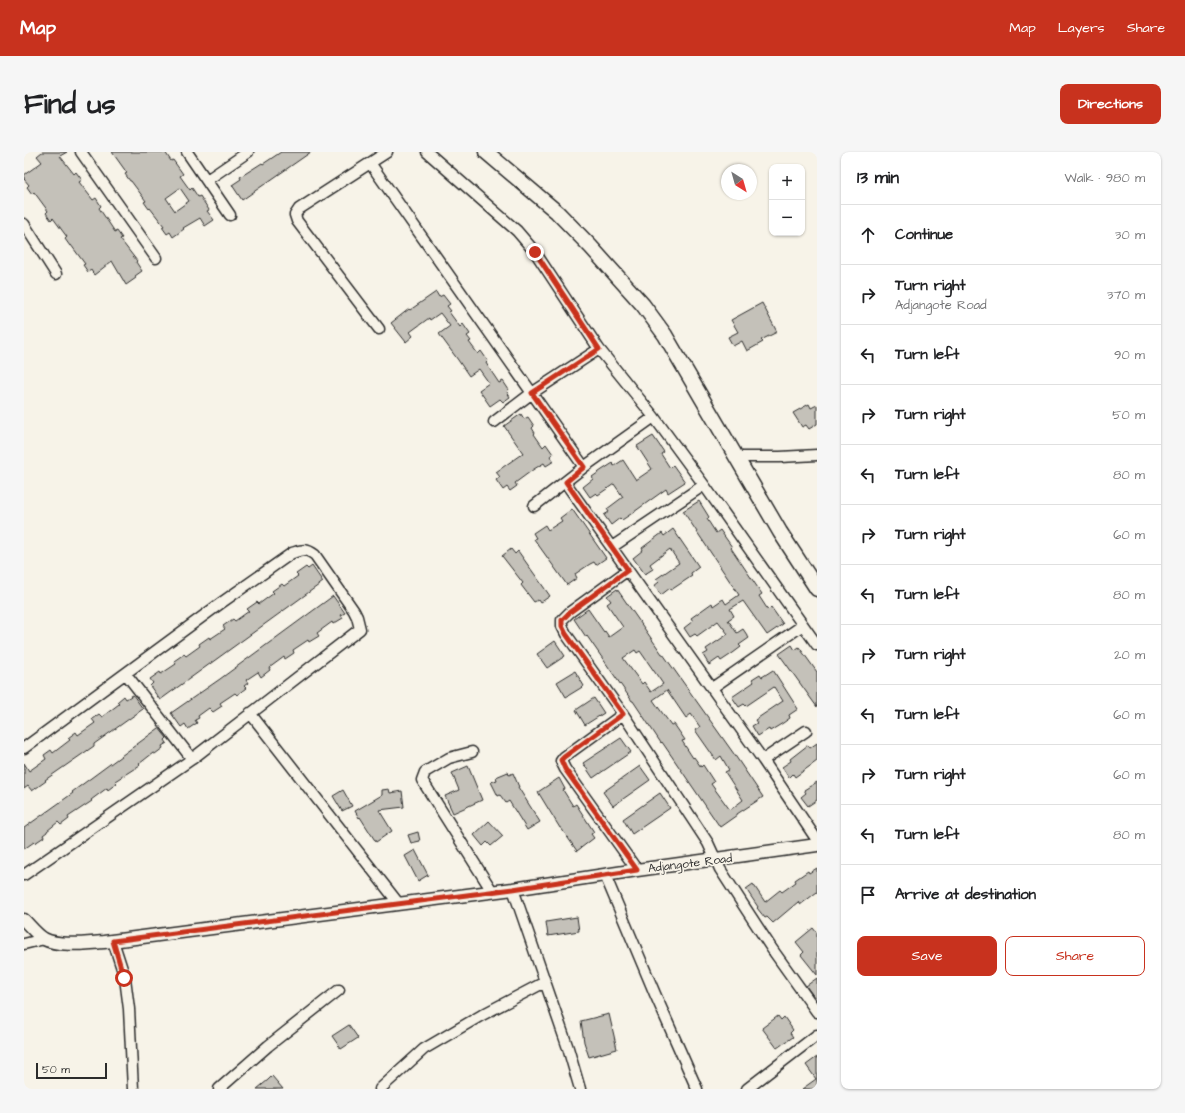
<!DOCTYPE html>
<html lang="en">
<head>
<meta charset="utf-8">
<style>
  :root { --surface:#fff; --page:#f6f6f6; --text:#202124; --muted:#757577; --line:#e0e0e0; --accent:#c8321e }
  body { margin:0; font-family:"Architects Daughter",sans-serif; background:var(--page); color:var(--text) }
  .controls { position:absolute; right:12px; top:12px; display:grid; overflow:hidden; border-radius:8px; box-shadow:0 1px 3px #0004 }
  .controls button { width:36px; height:36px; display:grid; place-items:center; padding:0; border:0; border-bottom:1px solid var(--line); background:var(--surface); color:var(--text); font:20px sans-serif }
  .compass { position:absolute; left:697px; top:12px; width:36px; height:36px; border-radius:50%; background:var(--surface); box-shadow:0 1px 3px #0004; rotate:143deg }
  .scale { position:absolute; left:12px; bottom:10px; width:71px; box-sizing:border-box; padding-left:4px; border:2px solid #2b2b2b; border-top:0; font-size:11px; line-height:14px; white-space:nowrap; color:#2b2b2b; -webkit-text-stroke:3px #f7f3e8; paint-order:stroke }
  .stop { position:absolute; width:12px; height:12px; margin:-9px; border:3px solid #c8321e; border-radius:50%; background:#fff }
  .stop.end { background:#c8321e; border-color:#fff; box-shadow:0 1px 4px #0008 }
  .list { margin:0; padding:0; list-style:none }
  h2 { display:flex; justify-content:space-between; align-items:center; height:52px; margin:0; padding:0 16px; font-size:17px }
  h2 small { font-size:13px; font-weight:400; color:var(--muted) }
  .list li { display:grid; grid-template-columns:26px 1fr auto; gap:12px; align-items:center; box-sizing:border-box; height:60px; padding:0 16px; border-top:1px solid var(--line) }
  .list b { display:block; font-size:15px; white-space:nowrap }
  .list p { margin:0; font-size:13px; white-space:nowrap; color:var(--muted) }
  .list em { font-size:13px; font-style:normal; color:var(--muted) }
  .actions { display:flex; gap:8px; padding:12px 16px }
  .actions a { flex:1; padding:9px 0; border:1px solid var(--accent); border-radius:8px; text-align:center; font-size:14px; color:var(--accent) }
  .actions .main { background:var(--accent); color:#fff }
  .icon { flex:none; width:22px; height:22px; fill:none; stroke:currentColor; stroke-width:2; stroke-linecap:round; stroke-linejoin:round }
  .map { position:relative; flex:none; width:793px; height:937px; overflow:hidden; border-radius:8px }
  header { display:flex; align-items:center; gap:24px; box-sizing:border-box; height:56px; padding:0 20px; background:var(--accent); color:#fff }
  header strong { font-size:19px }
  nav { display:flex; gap:22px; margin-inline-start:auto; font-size:14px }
  .intro { display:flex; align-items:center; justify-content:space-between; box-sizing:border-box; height:96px; padding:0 24px }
  h1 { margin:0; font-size:28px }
  .button { padding:10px 18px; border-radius:8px; background:var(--accent); color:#fff; font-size:14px; font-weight:700 }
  main { display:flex; gap:24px; padding:0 24px }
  aside { flex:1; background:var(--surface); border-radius:8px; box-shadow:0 1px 3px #0004 }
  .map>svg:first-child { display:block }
</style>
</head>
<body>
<header>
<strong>Map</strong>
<nav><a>Map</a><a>Layers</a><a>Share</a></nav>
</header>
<div class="intro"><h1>Find us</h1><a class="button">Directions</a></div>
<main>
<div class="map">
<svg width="793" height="937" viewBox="0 0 793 937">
  <rect width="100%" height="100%" fill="#f7f3e8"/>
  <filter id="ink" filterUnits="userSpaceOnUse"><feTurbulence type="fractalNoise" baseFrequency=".025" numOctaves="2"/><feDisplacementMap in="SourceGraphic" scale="8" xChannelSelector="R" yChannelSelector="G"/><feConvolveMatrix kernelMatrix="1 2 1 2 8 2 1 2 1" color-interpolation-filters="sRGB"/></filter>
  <g filter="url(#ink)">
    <path fill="#c4c1b9" stroke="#2b2b2b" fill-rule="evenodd" d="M18,0H43L36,4L50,22L52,20L58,28L55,30L69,48L72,46L77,54L75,56L91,80L93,79L98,86L96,87L113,109L112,110L118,119L111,124L112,126L102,133L88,109L70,123L67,118L64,120L59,113L61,112L47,93L46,94L41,87L43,85L29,66L27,68L22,61L24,59L10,40L8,42L3,35L5,33L0,27V23L18,10L13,4Z
      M88,0H141L147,9L149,8L159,22L156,24L166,38L168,36L174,45L176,44L185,58L183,59L190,68L181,74L176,66L159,76L160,77L149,85L146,80L143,82L138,75L140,74L126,56L125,57L120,50L122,49L107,29H106L101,22L103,21ZM156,36L165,49L151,59L142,46Z
      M257,0H287L218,48L208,33L217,27L216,25L238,11L239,12Z
      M412,140L415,145L419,143L426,152L423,154L427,159L425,160L436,175L439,172L446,182L443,184L447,189L445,190L454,202L457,199L464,209L462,211L465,216L475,231L479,229L485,238L483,240L486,245L479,250L476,247L466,254L455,238L465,231L455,217L445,224L434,208L415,182L426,174L416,161L406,168L405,166L386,180L389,184L382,190L367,171L385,157L386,158Z
      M738,151L753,180L737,188L739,190L723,199L718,189L709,194L704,185L714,180L707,168Z
      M785,252L787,256L793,253V272L785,277L782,273L778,275L769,261Z
      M497,262L500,267L504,265L510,274L508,276L511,281L510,282L519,295L522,292L529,302L526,304L530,309L522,314L520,311L510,317L491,331L493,334L486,339L483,335L479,338L472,328L476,325L472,320L499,301L480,274Z
      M629,284L640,300L637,302L646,316L649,313L661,330L644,341L642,337L610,360L598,368L596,366L587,373L580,363L585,360L583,357L599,345L590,332L574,343L572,341L566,345L559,335L569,327L568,325L578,318L589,311L590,314L599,308L612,328L628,317L613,294Z
      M675,349L685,365L683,367L692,381L696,378L708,395L707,396L738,442L735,444L744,458L747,455L759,472L743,483L719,449L706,457L710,464L704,468L713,481L719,477L725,486L715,493L717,495L709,501L697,509L695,506L685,513L679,503L684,500L682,497L704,482L694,469L673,484L671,482L666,485L660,476L669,469L667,466L688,451L689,454L699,447L702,452L715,443L659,359Z
      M548,357L582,406L572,413L570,410L566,412L551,422L553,426L543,433L510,387L512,386L509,381L521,373L524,378L538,369L536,366Z
      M649,377L675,415L667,421L668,424L647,438L646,436L637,443L630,434L635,430L632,427L655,411L646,397L626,412L629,417L621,422L609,406L619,398L618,396L638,381L640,384Z
      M487,397L491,402L494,399L526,444L516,451L514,448L510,450L497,433L499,431L478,404Z
      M288,414L299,430L136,548L126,534L129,531L126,527L136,520L137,522L152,512L150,509L160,502L162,504L176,494L175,492L185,485L186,487L201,477L199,474L209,467L211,469L225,459L223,457L233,450L235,452L250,441L248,439L258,432L260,434L274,424L272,422L282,415L284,417Z
      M593,437L638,502H639L710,602L739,645L713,662V663L696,675L638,590L637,591L609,549H608L563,484L562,485L550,467L564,457L580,480L581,479L585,485L599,475L583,452L587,449L583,444ZM611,498L613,501L616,499L639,532L627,540L620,530L618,532L599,506ZM643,538L662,566L667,562L676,575L671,578L692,608L697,604L705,618L701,620L719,648L706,658L687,632L690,630L679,613L677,615L670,605L669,606L658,589L661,588L650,572L647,573L629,548Z
      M309,444L321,461L317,463L319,466L309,472L308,470L293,481L295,484L285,490L284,488L269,498L270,501L261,507L260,505L245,516L246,518L237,525L234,520L222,528L224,531L220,534L222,536L213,543L211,541L196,551L198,554L189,560L185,556L174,564L175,566L171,568L173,571L164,577L161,572L157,575L147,561L196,527Z
      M531,489L541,504L523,516L513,502Z
      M768,493L771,498L775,495L793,520V555L755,502Z
      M749,518L774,557L765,563L766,566L759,571L746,579L745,577L734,584L728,574L733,571L731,568L759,549L750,535L722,554L720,552L715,555L708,545L730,530L728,527L736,522L738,525Z
      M551,519L560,534L542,545L533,530Z
      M109,543L119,557L70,592V594L21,628L22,629L8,639L4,634L0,637V611L5,619L22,607L20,603L27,598L29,601L46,588L44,586L52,580L54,583L71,571L68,567L75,562L78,565L95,552L93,550L100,544L102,547Z
      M570,546L580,561L561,573L552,558Z
      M135,576L143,586L141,588L143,591L138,594L139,596L131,602L129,601L115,612L116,613L91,629L93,631L84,638L83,636L67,648L68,649L44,665L45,667L37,673L34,670L23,679V680L19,683L20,685L11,691L10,690L0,697V676L49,641L48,640Z
      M597,586L607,600L569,626L559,611Z
      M793,591V609L771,625L769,622L765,626L758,615L767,609L766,607L784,593L786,596Z
      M444,614L458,648L429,661L421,644L435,638L428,621Z
      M616,614L626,628L589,654L579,640Z
      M484,620L485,623L489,621L495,635H494L516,670L503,678L485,649L482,651L476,643L474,644L467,630L473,628L472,625Z
      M535,626L541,637L539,638L549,654L552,652L570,680L567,682L570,686L553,699L537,676H536L514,640Z
      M793,630V648L784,654L777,645L782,641L780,638Z
      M365,637L366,641L378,639L380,655L355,658L368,679L352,690L336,665L335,666L331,659L358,643V638Z
      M319,638L328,654L318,659L309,644Z
      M636,641L646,656L608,682L599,667Z
      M465,669L479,684L467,694L463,690L459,694L450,683Z
      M394,680L396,689L387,691L384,683Z
      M391,698L404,723L394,729L381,704Z
      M793,716V740L776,753L774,750L749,771L743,765L741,766L733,756L734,755L722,737L729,732L741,750L756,738L758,740L772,730L771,728L784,719L785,721Z
      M553,765L555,779L524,784L522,770Z
      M789,776L793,781V823L777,803L780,800L772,790Z
      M793,826V849L782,834Z
      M585,862L593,897L565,905L560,890L557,869Z
      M754,864L757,868L760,865L769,878L766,881L769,885L753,896L738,876Z
      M325,873L334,886L317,897L308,884Z
      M793,905V937H778L792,927L782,913Z
      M248,924L259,937H233L244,928Z"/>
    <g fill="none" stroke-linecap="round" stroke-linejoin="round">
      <defs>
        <path id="minor" d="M57,0L132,106
          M163,0L206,63
          M403,0L493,79L511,100L575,197L630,265L680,333L793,493
          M346,11L560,315
          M183,28L224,0
          M0,72L32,122
          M355,177L273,69L271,63L275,57L363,0
          M470,270L508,241L575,197
          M712,305H756L793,303
          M541,330L739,608L793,688
          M510,354L560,315L630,265
          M588,395L680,333
          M604,418L546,460L538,468V474L542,482L599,562L684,691L696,717L718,751L748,797L793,860
          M102,522L168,607
          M688,536L779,473
          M226,561L375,752
          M599,562L540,605L537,609L541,617L613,718
          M0,596L197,451L268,401C278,398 282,396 291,403L330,459L333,465L336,477L168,607L0,723
          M448,600L425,606L401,620L398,628L468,739
          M739,608L782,579
          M581,723L631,842L673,937
          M489,737L544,896L556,937
          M89,789L101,826L105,857L109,937
          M0,792L20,787
          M195,937L244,894L315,838
          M356,937L400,897L458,863L521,830
          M723,937L793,883"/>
        <path id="tertiary" d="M0,768C6,774 13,783 20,787C36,795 63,791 80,790L489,737L613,718L793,693"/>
        <path id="secondary" d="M462,0L533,60L567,95L619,153L641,183L756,380L793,437"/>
      </defs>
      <use href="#minor" stroke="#2b2b2b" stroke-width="13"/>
      <use href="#tertiary" stroke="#2b2b2b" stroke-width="15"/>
      <use href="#secondary" stroke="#2b2b2b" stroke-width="17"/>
      <use href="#minor" stroke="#f7f3e8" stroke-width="10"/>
      <use href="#tertiary" stroke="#f7f3e8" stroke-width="12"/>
      <use href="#secondary" stroke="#f7f3e8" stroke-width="14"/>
    </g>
  </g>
  <g fill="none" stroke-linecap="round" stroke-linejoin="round" filter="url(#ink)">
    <path stroke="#c8321e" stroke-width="5" d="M100,826L89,789L489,737L613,718L541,617L537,608L540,605L599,562L542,482L538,474V468L546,460L604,418L542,330L560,315L508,241L575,197L511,100"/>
  </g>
  <g text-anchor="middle" stroke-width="3.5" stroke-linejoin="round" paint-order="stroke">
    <g font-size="12" fill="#2b2b2b" stroke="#f7f3e8">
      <text transform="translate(666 711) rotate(-7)" y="4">Adjangote Road</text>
    </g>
  </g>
</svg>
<div class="controls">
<button>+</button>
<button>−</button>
</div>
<svg class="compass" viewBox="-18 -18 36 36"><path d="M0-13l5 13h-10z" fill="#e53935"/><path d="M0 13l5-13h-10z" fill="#757577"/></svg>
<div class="scale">50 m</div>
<div class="stop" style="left:100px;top:826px"></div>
<div class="stop end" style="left:511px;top:100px"></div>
</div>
<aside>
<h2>13 min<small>Walk · 980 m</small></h2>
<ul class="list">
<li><svg class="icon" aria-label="ahead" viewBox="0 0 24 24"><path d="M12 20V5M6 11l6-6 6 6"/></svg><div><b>Continue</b></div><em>30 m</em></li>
<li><svg class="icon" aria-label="right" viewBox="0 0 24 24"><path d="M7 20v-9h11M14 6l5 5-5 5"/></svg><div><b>Turn right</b><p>Adjangote Road</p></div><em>370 m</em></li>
<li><svg class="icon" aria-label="left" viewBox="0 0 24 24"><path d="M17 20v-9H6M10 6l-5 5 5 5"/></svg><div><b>Turn left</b></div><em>90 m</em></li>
<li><svg class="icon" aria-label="right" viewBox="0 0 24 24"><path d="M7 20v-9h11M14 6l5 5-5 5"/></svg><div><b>Turn right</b></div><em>50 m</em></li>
<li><svg class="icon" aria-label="left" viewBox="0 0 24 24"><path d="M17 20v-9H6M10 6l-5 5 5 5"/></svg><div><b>Turn left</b></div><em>80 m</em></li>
<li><svg class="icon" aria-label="right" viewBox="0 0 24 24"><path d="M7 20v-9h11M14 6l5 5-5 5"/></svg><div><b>Turn right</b></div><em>60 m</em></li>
<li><svg class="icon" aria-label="left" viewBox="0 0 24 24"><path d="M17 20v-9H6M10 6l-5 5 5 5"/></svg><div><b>Turn left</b></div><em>80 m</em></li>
<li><svg class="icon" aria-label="right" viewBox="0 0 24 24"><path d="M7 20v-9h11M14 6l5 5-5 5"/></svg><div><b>Turn right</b></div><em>20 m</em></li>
<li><svg class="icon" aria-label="left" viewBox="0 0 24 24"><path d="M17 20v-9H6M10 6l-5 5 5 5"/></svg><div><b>Turn left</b></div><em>60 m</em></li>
<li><svg class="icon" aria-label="right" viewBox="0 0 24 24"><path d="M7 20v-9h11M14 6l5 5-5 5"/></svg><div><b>Turn right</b></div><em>60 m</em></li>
<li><svg class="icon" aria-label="left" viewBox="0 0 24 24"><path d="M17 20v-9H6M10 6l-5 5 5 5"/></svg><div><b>Turn left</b></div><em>80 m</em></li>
<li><svg class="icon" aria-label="arrive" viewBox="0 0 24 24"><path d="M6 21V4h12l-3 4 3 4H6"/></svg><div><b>Arrive at destination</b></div></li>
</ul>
<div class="actions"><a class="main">Save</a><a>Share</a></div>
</aside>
</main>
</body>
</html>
